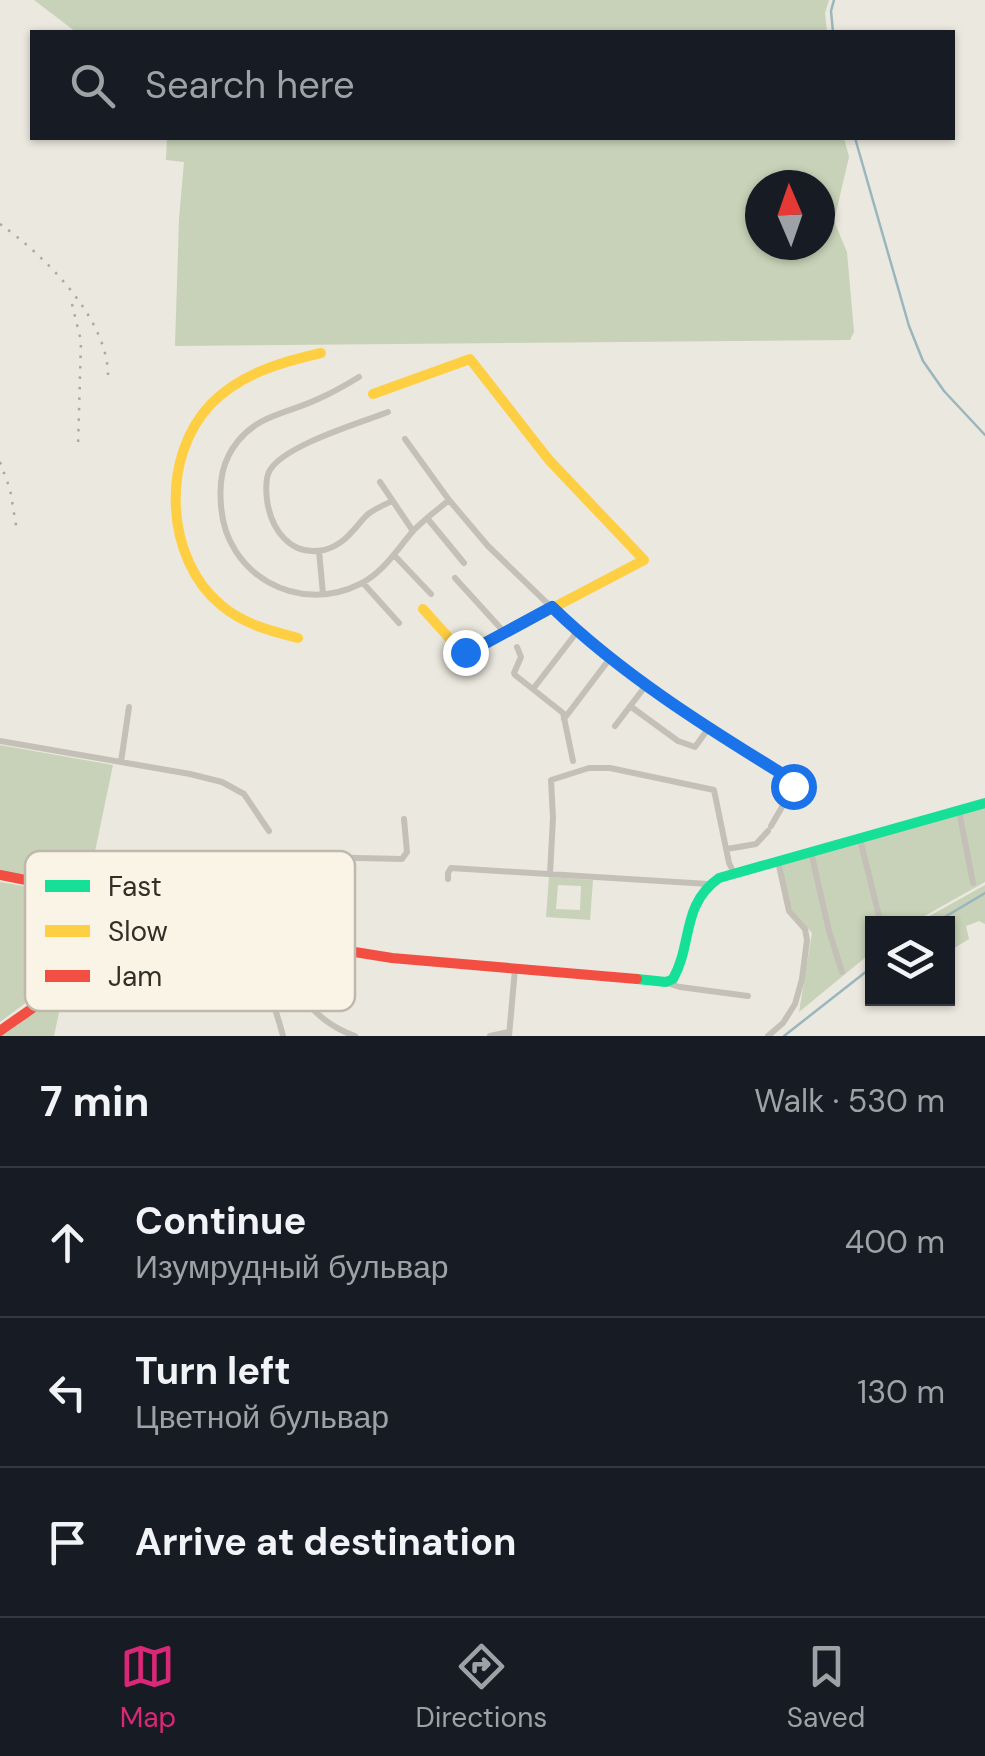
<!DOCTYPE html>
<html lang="en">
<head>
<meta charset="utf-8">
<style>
  :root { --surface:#171b24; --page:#20242c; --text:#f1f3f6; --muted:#9ea1a6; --line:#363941; --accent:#db2777 }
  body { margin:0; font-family:"DM Sans",sans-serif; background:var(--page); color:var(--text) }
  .controls { position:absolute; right:30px; bottom:30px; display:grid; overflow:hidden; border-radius:0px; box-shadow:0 2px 8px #0004 }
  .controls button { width:90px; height:90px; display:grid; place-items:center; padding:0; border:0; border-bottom:2px solid var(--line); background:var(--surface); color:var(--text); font:50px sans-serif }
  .compass { position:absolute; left:745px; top:170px; width:90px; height:90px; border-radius:50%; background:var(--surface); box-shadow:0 2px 8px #0004; rotate:358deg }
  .stop { position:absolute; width:30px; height:30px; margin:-22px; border:8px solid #1a73e8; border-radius:50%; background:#fff }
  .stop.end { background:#1a73e8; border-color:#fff; box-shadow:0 2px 10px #0008 }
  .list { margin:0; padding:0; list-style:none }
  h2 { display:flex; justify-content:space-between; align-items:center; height:130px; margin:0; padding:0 40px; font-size:42px }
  h2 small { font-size:32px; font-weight:400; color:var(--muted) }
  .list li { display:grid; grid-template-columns:65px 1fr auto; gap:30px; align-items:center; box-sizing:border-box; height:150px; padding:0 40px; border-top:2px solid var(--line) }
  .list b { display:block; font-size:38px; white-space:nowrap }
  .list p { margin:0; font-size:32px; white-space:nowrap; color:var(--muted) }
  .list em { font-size:32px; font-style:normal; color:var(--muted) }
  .icon { flex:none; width:55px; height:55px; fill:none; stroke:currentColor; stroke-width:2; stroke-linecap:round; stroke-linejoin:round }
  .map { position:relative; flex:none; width:985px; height:1036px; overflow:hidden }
  .search { position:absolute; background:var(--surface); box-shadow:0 2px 8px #0004; left:30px; right:30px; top:30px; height:110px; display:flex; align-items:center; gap:25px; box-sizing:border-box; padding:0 35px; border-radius:0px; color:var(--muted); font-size:38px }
  .sheet { height:580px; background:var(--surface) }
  nav { display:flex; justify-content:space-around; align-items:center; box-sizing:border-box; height:140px; border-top:2px solid var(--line); background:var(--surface); font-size:28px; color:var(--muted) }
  nav a { display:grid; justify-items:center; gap:5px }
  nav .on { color:var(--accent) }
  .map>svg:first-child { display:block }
</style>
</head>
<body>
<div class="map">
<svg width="985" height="1036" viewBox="0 0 985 1036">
  <rect width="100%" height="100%" fill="#ebe8df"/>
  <path fill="#c7d2b8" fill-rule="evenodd" d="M34,0H829L825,13L827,32H76Z
    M167,138H844L849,157L834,221L847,252L854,332L850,340L175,346L179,219L184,162L166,160ZM760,185H820V245H760Z
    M0,745L113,765L88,885L79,890L0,873Z
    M985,806V882L912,923L872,924V952L799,1012L812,933L790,908L781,864Z
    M549,877L593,880L590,920L546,917ZM558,885L581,886L580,910L556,909Z
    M0,882L89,897L91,903L78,953L63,975L0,1022Z
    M985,885V924L979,921L966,926L969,939L948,952V924L917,923Z
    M56,993L61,1003L54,1036H0V1033Z"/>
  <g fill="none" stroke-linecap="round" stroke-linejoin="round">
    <path stroke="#9ab6bd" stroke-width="2.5" d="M833,32L831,11L834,0
      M855,138L909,326L923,361L944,391L985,435
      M933,924L985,893
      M784,1036L872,967"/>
    <path stroke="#c4c0b8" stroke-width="6" d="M359,377C346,385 332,393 318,399C289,413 260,414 238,441C222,461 219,481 221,505C225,575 298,615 360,584C384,572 397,549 414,530C425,519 437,510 449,500
      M388,412C360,423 285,445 270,470C265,478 266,491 267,500C271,529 290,557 324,550C344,545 352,531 365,517C372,509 383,506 392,501
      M405,439L449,500L488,546L577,632L708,729L791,780L793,788L771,826
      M380,482L413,531
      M427,518L464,563
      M319,551L323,594
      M394,555L431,594
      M455,578L505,633
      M363,583L399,623
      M517,647L521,657L514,673L515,675L563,713L573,761
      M533,689L577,632
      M630,706L678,741L695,747L708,729
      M564,719L611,657
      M615,726L647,684
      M0,741L190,774L222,782L244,794L269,831
      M121,762L129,707
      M959,811L973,883
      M860,839L881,924
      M727,849L756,844L768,831
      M811,852L829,931L842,972
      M550,874L553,818L551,780L589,768H610L714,790L729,863L734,873
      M448,879V873L451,868L708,884
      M258,922C256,963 273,997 283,1036
      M282,931C288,908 286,883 297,862L313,857L402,859L407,852L404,819
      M667,983L680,987L748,996
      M271,995L297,993L303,994C312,1014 335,1029 355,1036
      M490,1036L509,1032
      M509,1036L515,969
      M768,1036L783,1023L795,1004L802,979L807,940L805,929L789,911L778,861"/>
    <path stroke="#16e098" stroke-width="10" d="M637,979L666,982L673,979C693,943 681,905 719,878L985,803"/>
    <path stroke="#ffcf43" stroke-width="10" d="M373,394L470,359L549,460L644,560L469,652L460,650L423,609
      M298,638C271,631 243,624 221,605C165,559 160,457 211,404C240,374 281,362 321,353"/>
    <path stroke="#f24e42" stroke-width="10" d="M0,875L96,894L200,907L258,922L336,949L392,958L637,979
      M0,1031C28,1010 67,990 82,956C91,937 93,915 96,894"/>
    <path stroke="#aca8a2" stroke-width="2.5" stroke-dasharray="2.5 8" stroke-linecap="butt" d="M0,224C44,255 109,319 108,377
      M72,304L81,341L78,448
      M0,462L10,489L17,531"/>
  </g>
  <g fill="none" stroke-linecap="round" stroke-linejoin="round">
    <path stroke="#1a73e8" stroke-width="12" d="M465,652H469L552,607C621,674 707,728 789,778L793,786"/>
  </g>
  <rect x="25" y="851" width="330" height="160" rx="15" fill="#f9f4e5" stroke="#beb9ac" stroke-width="2.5"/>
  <rect x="45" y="880" width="45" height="12" fill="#16e098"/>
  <rect x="45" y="925" width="45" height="12" fill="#ffcf43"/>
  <rect x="45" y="970" width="45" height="12" fill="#f24e42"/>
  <g font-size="28" fill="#352e26">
    <text x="108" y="896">Fast</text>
    <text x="108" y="941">Slow</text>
    <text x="108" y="986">Jam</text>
  </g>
</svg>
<div class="controls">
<button><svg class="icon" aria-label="layers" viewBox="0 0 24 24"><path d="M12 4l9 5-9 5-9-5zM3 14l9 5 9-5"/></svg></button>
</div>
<svg class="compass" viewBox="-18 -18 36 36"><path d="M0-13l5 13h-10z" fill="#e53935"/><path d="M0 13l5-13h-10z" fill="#9ea1a6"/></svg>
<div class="stop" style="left:793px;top:786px"></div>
<div class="stop end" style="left:465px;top:652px"></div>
<div class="search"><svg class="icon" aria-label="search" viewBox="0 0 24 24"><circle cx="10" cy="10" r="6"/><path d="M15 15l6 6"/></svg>Search here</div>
</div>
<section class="sheet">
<h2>7 min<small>Walk · 530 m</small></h2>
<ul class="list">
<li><svg class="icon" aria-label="ahead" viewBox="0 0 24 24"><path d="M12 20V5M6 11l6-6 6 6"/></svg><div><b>Continue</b><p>Изумрудный бульвар</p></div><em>400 m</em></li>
<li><svg class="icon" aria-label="left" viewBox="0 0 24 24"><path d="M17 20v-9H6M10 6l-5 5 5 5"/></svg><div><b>Turn left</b><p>Цветной бульвар</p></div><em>130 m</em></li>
<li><svg class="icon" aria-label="arrive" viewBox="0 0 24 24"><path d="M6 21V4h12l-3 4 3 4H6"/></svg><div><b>Arrive at destination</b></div></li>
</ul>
</section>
<nav>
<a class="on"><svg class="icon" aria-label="map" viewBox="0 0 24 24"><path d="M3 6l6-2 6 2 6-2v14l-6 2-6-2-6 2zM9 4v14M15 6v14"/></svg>Map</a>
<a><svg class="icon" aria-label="directions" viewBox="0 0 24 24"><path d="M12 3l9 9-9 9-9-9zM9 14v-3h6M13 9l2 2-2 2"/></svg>Directions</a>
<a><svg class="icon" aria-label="saved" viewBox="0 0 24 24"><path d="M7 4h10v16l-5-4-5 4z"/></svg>Saved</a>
</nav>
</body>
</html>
